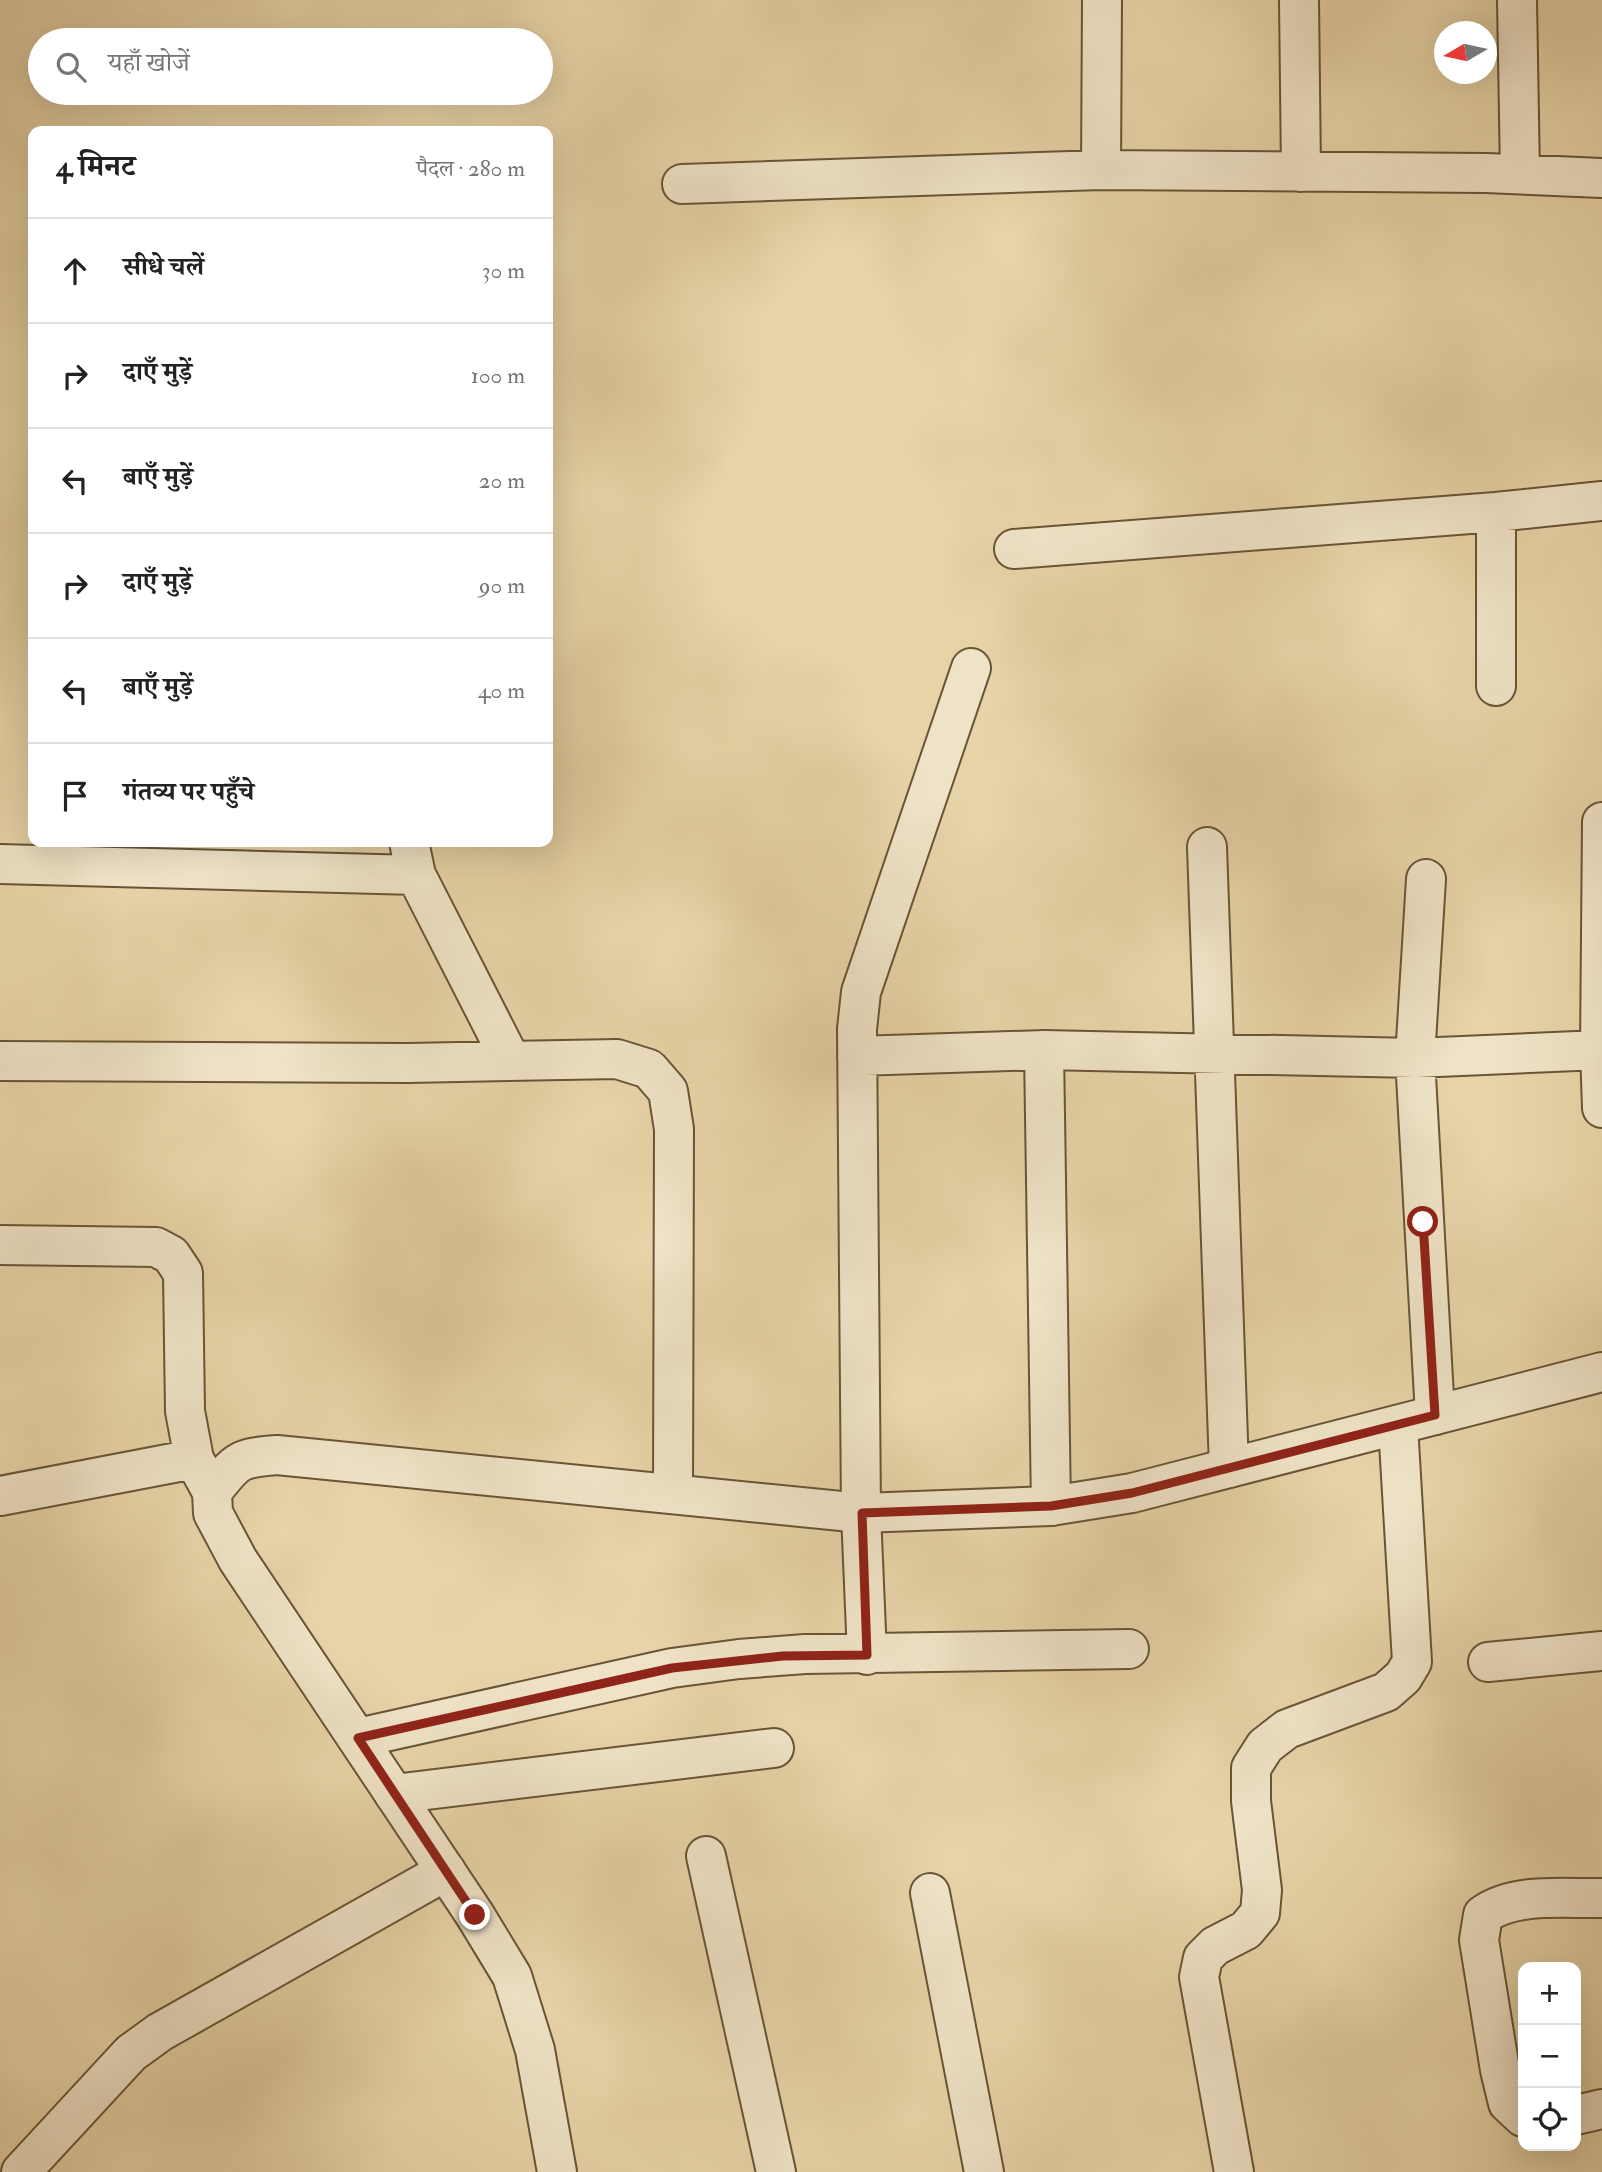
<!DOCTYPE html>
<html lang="hi">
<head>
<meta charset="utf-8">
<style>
  :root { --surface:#fff; --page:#f2f2f2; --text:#222; --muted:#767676; --line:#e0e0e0 }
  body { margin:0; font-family:"IM FELL Double Pica","Noto Serif Devanagari",serif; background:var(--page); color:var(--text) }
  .controls { position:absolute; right:21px; bottom:21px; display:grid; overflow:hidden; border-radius:14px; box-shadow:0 7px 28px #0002 }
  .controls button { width:63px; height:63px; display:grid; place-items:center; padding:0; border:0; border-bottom:2px solid var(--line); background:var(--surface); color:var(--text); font:35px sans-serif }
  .compass { position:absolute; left:1434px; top:21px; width:63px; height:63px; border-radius:50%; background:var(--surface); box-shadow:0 7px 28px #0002; rotate:261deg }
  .stop { position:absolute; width:21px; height:21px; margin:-16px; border:5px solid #8f2418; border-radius:50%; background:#fff }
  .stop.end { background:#8f2418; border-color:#fff; box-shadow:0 2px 7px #0008 }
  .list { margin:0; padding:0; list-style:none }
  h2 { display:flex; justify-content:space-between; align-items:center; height:91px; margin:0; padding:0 28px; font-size:30px }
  h2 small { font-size:23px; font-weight:400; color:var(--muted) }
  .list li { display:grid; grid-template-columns:46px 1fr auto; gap:21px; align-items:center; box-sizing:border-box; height:105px; padding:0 28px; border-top:2px solid var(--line) }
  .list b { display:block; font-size:26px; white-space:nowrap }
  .list em { font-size:23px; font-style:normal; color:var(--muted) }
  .icon { flex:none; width:38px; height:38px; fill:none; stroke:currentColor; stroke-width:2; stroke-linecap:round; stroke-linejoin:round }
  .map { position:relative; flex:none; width:1602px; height:2172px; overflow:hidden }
  .search { position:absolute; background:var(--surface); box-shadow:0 7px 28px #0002; left:28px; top:28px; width:525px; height:77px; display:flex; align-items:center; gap:18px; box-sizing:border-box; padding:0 24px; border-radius:38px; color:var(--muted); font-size:26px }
  .panel { position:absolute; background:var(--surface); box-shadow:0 7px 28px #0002; left:28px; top:126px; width:525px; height:721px; border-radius:14px }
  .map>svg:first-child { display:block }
</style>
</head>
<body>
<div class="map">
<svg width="1602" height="2172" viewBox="0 0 1602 2172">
  <rect width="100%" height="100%" fill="#e6d3a7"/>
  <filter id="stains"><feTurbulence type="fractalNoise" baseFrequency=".00286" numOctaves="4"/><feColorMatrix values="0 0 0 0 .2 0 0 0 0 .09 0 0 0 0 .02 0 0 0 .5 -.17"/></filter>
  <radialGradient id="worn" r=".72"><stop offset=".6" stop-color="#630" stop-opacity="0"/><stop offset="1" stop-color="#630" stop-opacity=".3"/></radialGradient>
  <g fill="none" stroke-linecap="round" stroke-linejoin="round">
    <defs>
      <path id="minor" d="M1299,0L1301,172
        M1517,0L1520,174
        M1101,170L1102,0
        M682,184L1101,170L1486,173L1602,178
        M1496,512V686
        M1014,549L1496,512L1602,501
        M1602,822L1600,1050L1602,1108
        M409,842L416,875L511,1061
        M1207,847L1229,1468
        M0,864L416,875
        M1426,879L1415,1058L1435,1415
        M1044,1050L1051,1506
        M857,1056L1044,1050L1415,1058L1600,1050
        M0,1061L407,1063L617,1059L649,1069L668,1091L674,1129L673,1494
        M0,1245L156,1247L171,1255L183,1273L185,1411L194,1459L212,1492
        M0,1496L194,1459
        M867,1655L861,1513L857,1029L861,992L971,668
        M1488,1662L1602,1651
        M358,1738L672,1668L739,1659L805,1654L1129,1649
        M394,1794L774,1748
        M706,1856L776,2172
        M930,1893L984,2172
        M1576,2115L1602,2109
        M1523,2117L1508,2103L1500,2070L1479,1940L1483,1915C1515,1892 1564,1899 1602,1898
        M21,2172L131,2053L160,2032L446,1871
        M1234,2172L1199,1977L1203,1958L1215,1946L1246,1930L1260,1913L1262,1890L1251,1801V1768L1265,1746L1287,1729L1386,1692L1403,1677L1412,1662L1398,1425"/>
      <path id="tertiary" d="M557,2172L535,2050L512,1976L475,1915L238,1560L213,1513L212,1492C237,1460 238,1458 277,1455L861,1513L1051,1506L1132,1493L1602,1372"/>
    </defs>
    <use href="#minor" stroke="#695535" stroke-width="42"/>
    <use href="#tertiary" stroke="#695535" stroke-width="42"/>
    <use href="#minor" stroke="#efe2c6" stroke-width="38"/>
    <use href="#tertiary" stroke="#efe2c6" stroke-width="38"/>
  </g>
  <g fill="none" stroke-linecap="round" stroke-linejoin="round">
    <path stroke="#8f2418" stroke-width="9" d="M475,1915L358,1738L672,1668L783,1656L867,1655L862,1513L1051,1506L1132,1493L1435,1415L1423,1222"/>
  </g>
  <rect width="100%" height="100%" filter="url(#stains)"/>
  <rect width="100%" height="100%" fill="url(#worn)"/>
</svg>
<div class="controls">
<button>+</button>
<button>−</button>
<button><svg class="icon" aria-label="locate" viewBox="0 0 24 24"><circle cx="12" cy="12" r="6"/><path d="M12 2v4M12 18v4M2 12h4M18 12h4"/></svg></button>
</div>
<svg class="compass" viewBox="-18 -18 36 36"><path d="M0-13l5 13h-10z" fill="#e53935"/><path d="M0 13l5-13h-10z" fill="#767676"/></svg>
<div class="stop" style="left:1423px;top:1222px"></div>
<div class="stop end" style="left:475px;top:1915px"></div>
<div class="search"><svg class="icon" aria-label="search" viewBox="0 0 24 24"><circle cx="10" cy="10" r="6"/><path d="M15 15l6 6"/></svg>यहाँ खोजें</div>
<section class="panel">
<h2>4 मिनट<small>पैदल · 280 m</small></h2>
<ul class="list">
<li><svg class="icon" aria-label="ahead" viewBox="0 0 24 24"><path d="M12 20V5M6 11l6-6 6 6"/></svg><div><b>सीधे चलें</b></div><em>30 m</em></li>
<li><svg class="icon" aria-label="right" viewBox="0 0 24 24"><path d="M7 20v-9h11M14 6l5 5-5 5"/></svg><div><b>दाएँ मुड़ें</b></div><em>100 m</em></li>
<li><svg class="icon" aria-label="left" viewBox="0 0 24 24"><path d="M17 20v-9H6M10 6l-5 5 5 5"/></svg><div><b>बाएँ मुड़ें</b></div><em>20 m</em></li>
<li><svg class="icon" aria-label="right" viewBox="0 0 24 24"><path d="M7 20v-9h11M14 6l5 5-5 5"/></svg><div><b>दाएँ मुड़ें</b></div><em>90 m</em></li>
<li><svg class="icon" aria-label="left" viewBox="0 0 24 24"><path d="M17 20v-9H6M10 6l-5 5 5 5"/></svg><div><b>बाएँ मुड़ें</b></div><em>40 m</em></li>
<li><svg class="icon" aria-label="arrive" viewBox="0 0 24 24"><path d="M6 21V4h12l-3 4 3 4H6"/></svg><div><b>गंतव्य पर पहुँचे</b></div></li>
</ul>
</section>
</div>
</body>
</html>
